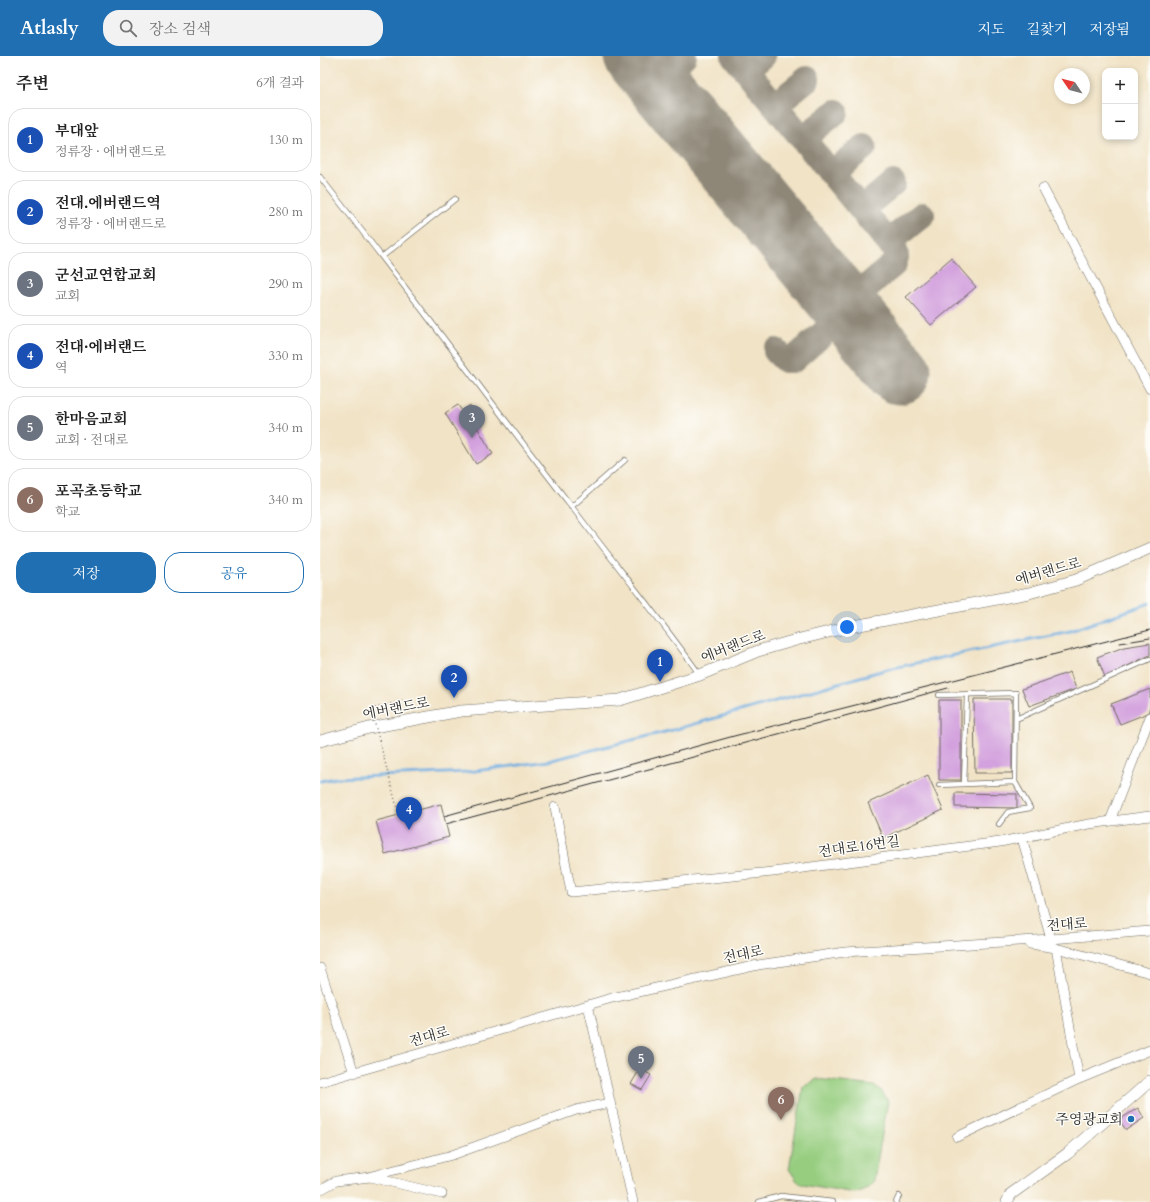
<!DOCTYPE html>
<html lang="ko">
<head>
<meta charset="utf-8">
<style>
  :root { --surface:#fff; --page:#f2f2f2; --text:#222; --muted:#767676; --line:#e0e0e0; --accent:#1f6fb2 }
  body { margin:0; font-family:Cardo,"Noto Serif KR",serif; background:var(--page); color:var(--text) }
  .controls { position:absolute; right:12px; top:12px; display:grid; overflow:hidden; border-radius:8px; box-shadow:0 2px 6px #0003 }
  .controls button { width:36px; height:36px; display:grid; place-items:center; padding:0; border:0; border-bottom:1px solid var(--line); background:var(--surface); color:var(--text); font:20px sans-serif }
  .compass { position:absolute; left:734px; top:12px; width:36px; height:36px; border-radius:50%; background:var(--surface); box-shadow:0 2px 6px #0003; rotate:305deg }
  .you { position:absolute; left:527px; top:571px; width:14px; height:14px; margin:-10px; border:3px solid #fff; border-radius:50%; background:#1a73e8; box-shadow:0 0 0 6px #1a73e833 }
  .badge { display:grid; place-items:center; width:26px; height:26px; border-radius:50%; background:var(--accent); color:#fff; font-size:13px; font-weight:700 }
  .pin { position:absolute; translate:-50% -33px; filter:drop-shadow(0 1px 2px #0008) }
  .pin::after { content:''; position:absolute; top:21px; width:14px; height:12px; background:inherit; clip-path:polygon(0 0,100% 0,50% 100%) }
  .list { margin:0; padding:0; list-style:none }
  h2 { display:flex; justify-content:space-between; align-items:center; height:52px; margin:0; padding:0 16px; font-size:17px }
  h2 small { font-size:13px; font-weight:400; color:var(--muted) }
  .list li { display:grid; grid-template-columns:26px 1fr auto; gap:12px; align-items:center; box-sizing:border-box; height:64px; margin:0 8px 8px; padding:0 8px; border:1px solid var(--line); border-radius:16px }
  .list b { display:block; font-size:15px; white-space:nowrap }
  .list p { margin:0; font-size:13px; white-space:nowrap; color:var(--muted) }
  .list em { font-size:13px; font-style:normal; color:var(--muted) }
  .actions { display:flex; gap:8px; padding:12px 16px }
  .actions a { flex:1; padding:9px 0; border:1px solid var(--accent); border-radius:16px; text-align:center; font-size:14px; color:var(--accent) }
  .actions .main { background:var(--accent); color:#fff }
  .icon { flex:none; width:22px; height:22px; fill:none; stroke:currentColor; stroke-width:2; stroke-linecap:round; stroke-linejoin:round }
  .map { position:relative; flex:none; width:830px; height:1146px; overflow:hidden }
  header { display:flex; align-items:center; gap:24px; box-sizing:border-box; height:56px; padding:0 20px; background:var(--accent); color:#fff }
  header strong { font-size:19px }
  nav { display:flex; gap:22px; margin-inline-start:auto; font-size:14px }
  .search { width:280px; height:36px; background:var(--page); display:flex; align-items:center; gap:10px; box-sizing:border-box; padding:0 14px; border-radius:16px; color:var(--muted); font-size:15px }
  main { display:flex }
  aside { flex:1; background:var(--surface) }
  .map>svg:first-child { display:block }
</style>
</head>
<body>
<header>
<strong>Atlasly</strong>
<div class="search"><svg class="icon" aria-label="search" viewBox="0 0 24 24"><circle cx="10" cy="10" r="6"/><path d="M15 15l6 6"/></svg>장소 검색</div>
<nav><a>지도</a><a>길찾기</a><a>저장됨</a></nav>
</header>
<main>
<aside>
<h2>주변<small>6개 결과</small></h2>
<ul class="list">
<li><span class="badge" style="background:#1a4fb4">1</span><div><b>부대앞</b><p>정류장 · 에버랜드로</p></div><em>130 m</em></li>
<li><span class="badge" style="background:#1a4fb4">2</span><div><b>전대.에버랜드역</b><p>정류장 · 에버랜드로</p></div><em>280 m</em></li>
<li><span class="badge" style="background:#6b7280">3</span><div><b>군선교연합교회</b><p>교회</p></div><em>290 m</em></li>
<li><span class="badge" style="background:#1a4fb4">4</span><div><b>전대·에버랜드</b><p>역</p></div><em>330 m</em></li>
<li><span class="badge" style="background:#6b7280">5</span><div><b>한마음교회</b><p>교회 · 전대로</p></div><em>340 m</em></li>
<li><span class="badge" style="background:#8d6e63">6</span><div><b>포곡초등학교</b><p>학교</p></div><em>340 m</em></li>
</ul>
<div class="actions"><a class="main">저장</a><a>공유</a></div>
</aside>
<div class="map">
<svg width="830" height="1146" viewBox="0 0 830 1146">
  <rect width="100%" height="100%" fill="#fdfcf7"/>
  <filter id="ink" filterUnits="userSpaceOnUse"><feTurbulence type="fractalNoise" baseFrequency=".025" numOctaves="2"/><feDisplacementMap in="SourceGraphic" scale="8" xChannelSelector="R" yChannelSelector="G"/><feConvolveMatrix kernelMatrix="1 2 1 2 8 2 1 2 1" color-interpolation-filters="sRGB"/></filter>
  <filter id="wash" filterUnits="userSpaceOnUse"><feTurbulence type="fractalNoise" baseFrequency=".012" numOctaves="4" result="noise"/><feDisplacementMap in="SourceGraphic" scale="16" xChannelSelector="R" yChannelSelector="G"/><feGaussianBlur stdDeviation="0.9" result="paint"/><feColorMatrix in="noise" values="0 0 0 0 0 0 0 0 0 0 0 0 0 0 0 0 0 1.4 0 .05"/><feComposite in="paint" operator="in"/></filter>
  <g filter="url(#wash)">
    <rect width="100%" height="100%" fill="#f1e3c6"/>
    <path fill="#96cd7f" stroke="#607c55" d="M497,1023L554,1030L560,1033L568,1045L554,1124C550,1131 543,1135 535,1137L483,1128L477,1125L469,1113L483,1031Z"/>
    <g fill="none" stroke-linecap="round" stroke-linejoin="round">
      <path stroke="#6caade" stroke-width="3" d="M0,725L16,722L147,716L228,705L357,673L568,613L750,575L830,547"/>
      <path stroke="#8e8778" stroke-width="26" d="M414,0L575,194L576,201L574,208L537,239
        M348,13L364,0
        M426,14L443,0
        M455,49L487,23
        M484,82L516,56
        M512,117L544,91
        M542,153L573,127
        M570,185L602,159
        M456,295L465,304H473L516,266"/>
      <path stroke="#8e8778" stroke-width="65" d="M316,0L579,316"/>
    </g>
    <g id="blocks">
      <path fill="#d3a2de" d="M631,202L656,231L611,269L586,241Z
        M138,349L142,355L150,349L159,363L154,366L173,398L156,408L125,357Z
        M830,587V599L785,621L777,601L804,591Z
        M750,616L756,633L709,650L702,633Z
        M830,633V650L828,657L800,668L791,648Z
        M654,643H692V717H655Z
        M619,644H641V724H619Z
        M608,719L623,754L563,782L548,747Z
        M635,737L697,738V752L635,751Z
        M121,748L129,781L65,798L56,765Z
        M320,1013L331,1019L322,1034L311,1028Z
        M818,1052L824,1062L806,1074L799,1064Z"/>
    </g>
  </g>
  <g filter="url(#ink)">
    <use href="#blocks" fill-opacity="0" stroke="#706b61" stroke-width="1"/>
    <g fill="none" stroke-linecap="round" stroke-linejoin="round">
      <defs>
        <path id="service" d="M0,121C86,230 167,342 252,451C294,507 339,561 380,619
          M63,200L135,143
          M251,451L305,404
          M619,639L696,637L695,726
          M696,663L830,603
          M644,728L647,639
          M619,729L695,726L710,752L688,756L679,768
          M439,1146L461,1140L513,1146
          M576,1146L579,1140"/>
        <path id="minor" d="M723,132L830,333
          M235,751L251,836L453,816L680,786L769,768L830,760
          M790,765L830,661
          M702,782L731,883
          M710,888L736,892L830,917
          M736,892L759,1023L830,994
          M0,912L34,1017
          M268,949L313,1146
          M0,1026L292,942L438,909L525,896L731,883L830,875
          M637,1081L759,1023
          M48,1121L132,1099L256,1054L290,1047
          M0,1134L16,1125L50,1121L122,1138"/>
        <path id="tertiary" d="M0,685L49,672L141,655L300,644L380,619L438,595L476,584L529,571L709,537L756,524L830,492
          M687,1146L691,1138L747,1098L830,1025"/>
      </defs>
      <use href="#service" stroke="#706b61" stroke-width="6"/>
      <use href="#minor" stroke="#706b61" stroke-width="10"/>
      <use href="#tertiary" stroke="#706b61" stroke-width="12"/>
      <path stroke="#706b61" stroke-width="1.5" stroke-dasharray="1 3" stroke-linecap="butt" d="M51,653L84,644"/>
      <use href="#service" stroke="#fff" stroke-width="4.5"/>
      <use href="#minor" stroke="#fff" stroke-width="9"/>
      <use href="#tertiary" stroke="#fff" stroke-width="11"/>
      <path stroke="#2b2b2b" stroke-width="1" d="M800,587L830,582
        M124,760L414,680L830,574
        M126,768L628,632"/>
      <path stroke="#706b61" stroke-width="1.5" stroke-dasharray="1 3" stroke-linecap="butt" d="M51,653L79,759"/>
    </g>
  </g>
  <circle fill="#1f6fb2" stroke="#fdfcf7" stroke-width="1.5" cx="811" cy="1063" r="4"/>
  <g text-anchor="middle" stroke-width="3" stroke-linejoin="round" paint-order="stroke">
    <g font-size="14" fill="#2b2b2b" stroke="#fdfcf7">
      <text transform="translate(728 515) rotate(-16)" y="5">에버랜드로</text>
      <text transform="translate(413 590) rotate(-21)" y="5">에버랜드로</text>
      <text transform="translate(76 652) rotate(-11)" y="5">에버랜드로</text>
      <text transform="translate(539 790) rotate(-8)" y="5">전대로16번길</text>
      <text transform="translate(747 868) rotate(-4)" y="5">전대로</text>
      <text transform="translate(423 898) rotate(-12)" y="5">전대로</text>
      <text transform="translate(109 980) rotate(-16)" y="5">전대로</text>
    </g>
    <g font-size="14" fill="#2b2b2b" stroke="#fdfcf7" text-anchor="end">
      <text x="803" y="1068">주영광교회</text>
    </g>
  </g>
</svg>
<div class="controls">
<button>+</button>
<button>−</button>
</div>
<svg class="compass" viewBox="-18 -18 36 36"><path d="M0-13l5 13h-10z" fill="#e53935"/><path d="M0 13l5-13h-10z" fill="#767676"/></svg>
<div class="you"></div>
<div class="pin badge" style="left:340px;top:626px;background:#1a4fb4">1</div>
<div class="pin badge" style="left:134px;top:642px;background:#1a4fb4">2</div>
<div class="pin badge" style="left:152px;top:382px;background:#6b7280">3</div>
<div class="pin badge" style="left:89px;top:774px;background:#1a4fb4">4</div>
<div class="pin badge" style="left:321px;top:1023px;background:#6b7280">5</div>
<div class="pin badge" style="left:461px;top:1064px;background:#8d6e63">6</div>
</div>
</main>
</body>
</html>
